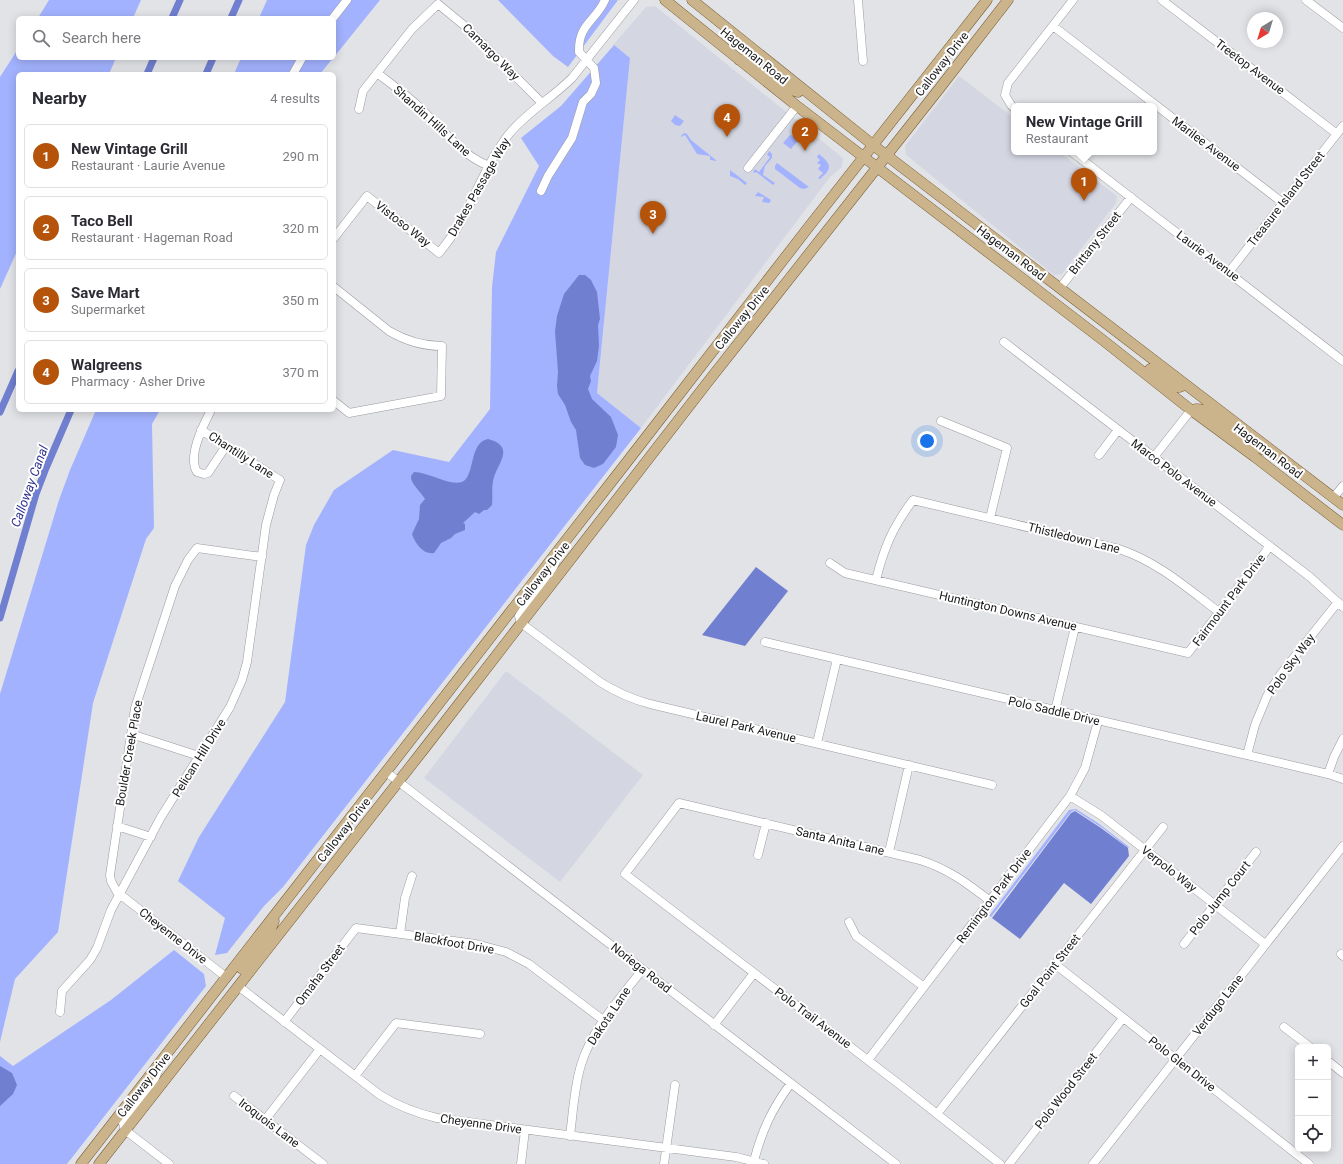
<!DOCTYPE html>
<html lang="en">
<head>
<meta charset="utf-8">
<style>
  :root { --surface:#fff; --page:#f7f7f7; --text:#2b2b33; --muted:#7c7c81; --line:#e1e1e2; --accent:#b45309 }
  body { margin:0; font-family:Roboto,sans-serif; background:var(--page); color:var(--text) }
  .controls { position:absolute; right:12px; bottom:12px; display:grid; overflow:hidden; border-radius:6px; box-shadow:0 2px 10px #0003 }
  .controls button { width:36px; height:36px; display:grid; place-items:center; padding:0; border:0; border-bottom:1px solid var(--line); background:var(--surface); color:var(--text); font:20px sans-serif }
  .compass { position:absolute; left:1247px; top:12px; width:36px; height:36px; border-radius:50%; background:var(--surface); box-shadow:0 2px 10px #0003; rotate:218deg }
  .you { position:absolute; left:927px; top:441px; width:14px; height:14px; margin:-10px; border:3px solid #fff; border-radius:50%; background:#1a73e8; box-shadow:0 0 0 6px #1a73e833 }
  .badge { display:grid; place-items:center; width:26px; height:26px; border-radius:50%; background:var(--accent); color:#fff; font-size:13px; font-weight:700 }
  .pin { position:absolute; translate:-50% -33px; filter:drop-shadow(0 1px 2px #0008) }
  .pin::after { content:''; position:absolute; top:21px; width:14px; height:12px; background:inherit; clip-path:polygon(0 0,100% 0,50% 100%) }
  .popup { position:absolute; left:1011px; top:103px; width:146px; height:52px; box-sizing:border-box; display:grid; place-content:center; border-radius:6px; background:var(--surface); filter:drop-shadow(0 1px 3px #0005); font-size:13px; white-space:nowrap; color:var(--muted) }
  .popup b { font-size:15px; color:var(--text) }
  .popup::after { content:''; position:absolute; left:50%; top:100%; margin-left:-8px; border:8px solid transparent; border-top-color:var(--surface) }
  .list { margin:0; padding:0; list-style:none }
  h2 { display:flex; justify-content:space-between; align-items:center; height:52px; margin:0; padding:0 16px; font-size:17px }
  h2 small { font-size:13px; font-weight:400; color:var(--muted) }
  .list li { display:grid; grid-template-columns:26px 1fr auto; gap:12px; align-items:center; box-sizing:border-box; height:64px; margin:0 8px 8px; padding:0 8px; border:1px solid var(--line); border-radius:6px }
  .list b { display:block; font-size:15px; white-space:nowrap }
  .list p { margin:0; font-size:13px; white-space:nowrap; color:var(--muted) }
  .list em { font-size:13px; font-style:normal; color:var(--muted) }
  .icon { flex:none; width:22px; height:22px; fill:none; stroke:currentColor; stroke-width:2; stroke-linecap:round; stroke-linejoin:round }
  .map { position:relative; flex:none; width:1343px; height:1164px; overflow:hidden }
  .search { position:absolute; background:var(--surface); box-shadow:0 2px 10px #0003; left:16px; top:16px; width:320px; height:44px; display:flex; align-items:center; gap:10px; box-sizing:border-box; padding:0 14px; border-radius:6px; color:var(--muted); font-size:15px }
  .panel { position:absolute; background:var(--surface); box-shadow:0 2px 10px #0003; left:16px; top:72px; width:320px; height:340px; border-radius:6px }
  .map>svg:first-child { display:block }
</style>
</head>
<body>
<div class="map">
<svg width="1343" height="1164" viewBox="0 0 1343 1164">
  <rect width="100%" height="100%" fill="#e2e3e7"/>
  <path fill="#d4d7e2" d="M655,6L843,158L842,167L830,177L641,428L597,393L630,58L613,45L646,7Z
    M959,76L1014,118V152H1059L1117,196L1116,203L1062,274L1054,275L906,155L905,146Z
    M506,671L643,775L560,882L424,778Z"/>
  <path fill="#a2b2fe" d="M49,0H141L133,18H38Z
    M267,0H380L334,57V18H259Z
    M498,0H618L568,67L553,56Z
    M614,45L630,58L597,393L641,428L283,887L264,906L227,953L215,955L225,918L178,881L199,837L285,702L306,545L314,525L334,490L393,450L449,462L490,409L492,287L496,252L539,166L521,138L561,106Z
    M18,49V58H116L109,74H18V249L0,289V77Z
    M241,58H333L320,74H234Z
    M675,115L684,121L680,126L675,125L671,121Z
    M684,133L687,134L691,140L717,161L710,160V156L697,154L685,135L681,137V136Z
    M791,135L799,139L791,149L783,143L789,136Z
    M769,151L772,154V158L765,166L763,175L775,183L773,185L756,172L755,173L753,172L755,169L759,172L770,157L767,155Z
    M819,154C831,164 833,168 820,179L818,178L823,173L818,169L821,165L817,163L820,160L817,157Z
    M777,163L809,187L804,189L800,188L775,169V166Z
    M730,170L747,183L745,185L738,179L730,176Z
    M758,192L771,200L770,202L769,203L762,202L764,197L755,196Z
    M96,410H160L152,424L154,528L146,539L93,703L58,932L15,979L0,1042V694L59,500L70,470Z
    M1076,809L1098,823L1129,847L1128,848L1104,829L1075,810L1071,812L991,917L989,916L1069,810Z
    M174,950L204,974L206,986L67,1164H0V1056L13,1066L111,1000Z"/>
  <path fill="#707fd0" d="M579,275H585L591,280L597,292L600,319L598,325L599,346L597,361L590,376L591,381L588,389L592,399L611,417L618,435L616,447L603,464L594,468L585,465L580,458L576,430L571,422L565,405L558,394L557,386L558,372L555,331L557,316L564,294Z
    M488,439C515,446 499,462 494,477C491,486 493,496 492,505L487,510H484L479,514L475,512L463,523L465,524V530L455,534L451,538L441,543L434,553C423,555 415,543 412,534L419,519L420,505L425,499C421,492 410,483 411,476L414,472C429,472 448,486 462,482C475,477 469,442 488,439Z
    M756,567L788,591L745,646L702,635Z
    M1075,811L1101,828L1128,848L1129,856L1091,904L1064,883L1020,939L992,918L1071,813Z
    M0,1066L12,1073L17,1085L13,1094L0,1106Z"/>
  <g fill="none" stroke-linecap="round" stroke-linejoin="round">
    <path stroke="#707fd0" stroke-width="7" d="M172,18L180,0
      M231,18L239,0
      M147,74L154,58
      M206,74L213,58
      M0,412L18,371
      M0,618L36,494L46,468L71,410"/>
    <defs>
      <path id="minor" d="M858,0L863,61
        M1162,0L1337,134
        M1306,0L1343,28
        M333,18L347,0
        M1053,26L1283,203
        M377,73C390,83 405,94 417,105C441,127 459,154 489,166
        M293,74L302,58
        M1014,108L1011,105L1005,95L1008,83L1073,0
        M359,109L363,91L412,29L438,4L466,27L542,103
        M1072,152L1343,361
        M748,168L797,106
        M541,191L548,176L572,138L583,102L591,94L596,83L594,68L579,52C578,24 596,21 605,0
        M334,238L367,196L439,253C447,243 454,234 460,223C476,194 488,161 509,134C527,112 552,98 572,78L634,0
        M1229,272L1343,126
        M334,287L389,331C406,341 422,346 442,346L441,396L349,413L334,401
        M1060,288L1131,197
        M1004,342L1310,577L1343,607
        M211,410C204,424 187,456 197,472L204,474L208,473L226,446
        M941,421L1007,448L990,518
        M1099,455L1118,430
        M1154,457L1191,410
        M1333,498L1343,486
        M560,552L551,572L524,608L519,616L521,623L600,682C616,692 631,699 650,704L992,785
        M830,563L845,573L1188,653L1270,546
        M876,580C884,547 893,527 913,500L1119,549C1158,562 1187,588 1219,612
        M765,642L1247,755L1328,774L1343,779
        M1055,711L1075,627
        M131,734L199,756
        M817,743L837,659
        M1247,755L1255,725L1267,696L1280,675L1338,602
        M386,772L896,1164
        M1328,774L1334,757L1343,739
        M1070,796L1102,816L1265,944
        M117,826L151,837
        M889,852L909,765
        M758,855L766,823
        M990,901C967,883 948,869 920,860L679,803L625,874L908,1091L1000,1164
        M849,922L856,936L924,987
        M400,934L405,898L412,876
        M1184,944L1256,852
        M1341,954L1343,956
        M1055,964L1309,1164
        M226,977L117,892L111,881L110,875L135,708L175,586L188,560L197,548L262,557
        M238,986L380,1095C398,1106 416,1113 437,1118L736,1157L764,1164
        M60,1012L62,991L90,960L97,948L111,910L161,817L230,707L242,680L247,662L266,525L274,495L280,480L201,430
        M284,1022L356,928L476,944L506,952L529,964L603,1020
        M714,1025L754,973
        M1284,1027L1310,1047
        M868,1060L1070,796L1085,768L1098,721
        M1328,1061L1343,1073
        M160,1066L153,1083L127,1115L123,1123L125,1130L169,1164
        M355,1076L396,1023L480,1034
        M234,1096L323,1164
        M937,1114L1163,827
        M265,1120L320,1049
        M570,1136C573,1113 574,1088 581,1065C592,1029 619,1000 642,970
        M754,1161C762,1130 772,1109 791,1083
        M521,1164L525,1130
        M664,1164L675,1085
        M1009,1164L1123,1018
        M1093,1164L1343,846"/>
      <path id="major" d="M665,0L797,106L1104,341L1191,410L1255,457L1343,525
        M692,0L873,145L1343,505
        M739,60L750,58L792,90L798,92
        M1150,369L1174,387H1180L1185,384
        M1191,410L1197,409L1205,410L1252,445L1265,450
        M242,969L269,934L274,921
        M81,1164L637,449L811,224L987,0
        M99,1164L424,749L707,383L939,89L1008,0"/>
    </defs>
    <use href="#minor" stroke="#9a9b9f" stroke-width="9"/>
    <use href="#major" stroke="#765d32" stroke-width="11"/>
    <use href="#minor" stroke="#fff" stroke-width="8"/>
    <use href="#major" stroke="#cbb48c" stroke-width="10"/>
  </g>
  <g text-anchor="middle" stroke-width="4" stroke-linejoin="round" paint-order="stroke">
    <g font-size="12" fill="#19191b" stroke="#fff">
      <text transform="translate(491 52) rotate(45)" y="4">Camargo Way</text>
      <text transform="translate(754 56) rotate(39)" y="4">Hageman Road</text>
      <text transform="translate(942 64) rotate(-52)" y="4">Calloway Drive</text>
      <text transform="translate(1250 67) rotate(37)" y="4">Treetop Avenue</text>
      <text transform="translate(432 121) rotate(42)" y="4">Shandin Hills Lane</text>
      <text transform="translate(1206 144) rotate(37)" y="4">Marilee Avenue</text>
      <text transform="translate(479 187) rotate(-60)" y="4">Drakes Passage Way</text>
      <text transform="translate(1286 199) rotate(-52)" y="4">Treasure Island Street</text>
      <text transform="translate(403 224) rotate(38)" y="4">Vistoso Way</text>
      <text transform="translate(1095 243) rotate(-52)" y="4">Brittany Street</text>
      <text transform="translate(1011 253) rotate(37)" y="4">Hageman Road</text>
      <text transform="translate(1208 256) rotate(37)" y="4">Laurie Avenue</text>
      <text transform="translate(742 318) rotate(-51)" y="4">Calloway Drive</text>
      <text transform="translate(1268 451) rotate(37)" y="4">Hageman Road</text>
      <text transform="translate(241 455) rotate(33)" y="4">Chantilly Lane</text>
      <text transform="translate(1174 473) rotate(37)" y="4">Marco Polo Avenue</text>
      <text transform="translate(1074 538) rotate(14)" y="4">Thistledown Lane</text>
      <text transform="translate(543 574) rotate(-52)" y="4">Calloway Drive</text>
      <text transform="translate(1229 600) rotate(-53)" y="4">Fairmount Park Drive</text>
      <text transform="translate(1008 611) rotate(13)" y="4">Huntington Downs Avenue</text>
      <text transform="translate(1291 664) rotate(-54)" y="4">Polo Sky Way</text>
      <text transform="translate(1054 711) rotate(13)" y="4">Polo Saddle Drive</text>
      <text transform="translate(746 727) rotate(13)" y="4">Laurel Park Avenue</text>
      <text transform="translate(129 753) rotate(-80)" y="4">Boulder Creek Place</text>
      <text transform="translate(199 758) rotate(-58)" y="4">Pelican Hill Drive</text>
      <text transform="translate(344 830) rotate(-52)" y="4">Calloway Drive</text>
      <text transform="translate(840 841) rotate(13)" y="4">Santa Anita Lane</text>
      <text transform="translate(1169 869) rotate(38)" y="4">Verpolo Way</text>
      <text transform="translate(994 896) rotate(-53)" y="4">Remington Park Drive</text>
      <text transform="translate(1220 898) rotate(-52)" y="4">Polo Jump Court</text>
      <text transform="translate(173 936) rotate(38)" y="4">Cheyenne Drive</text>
      <text transform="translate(454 943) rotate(10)" y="4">Blackfoot Drive</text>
      <text transform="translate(641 968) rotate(38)" y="4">Noriega Road</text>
      <text transform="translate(1050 971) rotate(-52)" y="4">Goal Point Street</text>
      <text transform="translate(320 975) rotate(-53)" y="4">Omaha Street</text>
      <text transform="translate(1218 1005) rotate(-52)" y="4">Verdugo Lane</text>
      <text transform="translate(609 1016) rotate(-56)" y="4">Dakota Lane</text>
      <text transform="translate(813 1018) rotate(37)" y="4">Polo Trail Avenue</text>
      <text transform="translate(1182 1064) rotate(38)" y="4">Polo Glen Drive</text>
      <text transform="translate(144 1085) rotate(-52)" y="4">Calloway Drive</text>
      <text transform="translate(1066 1091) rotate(-52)" y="4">Polo Wood Street</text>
      <text transform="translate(269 1123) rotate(37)" y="4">Iroquois Lane</text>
      <text transform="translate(481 1124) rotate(8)" y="4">Cheyenne Drive</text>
    </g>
    <g font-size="13" font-style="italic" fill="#2d3190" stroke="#fff">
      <text transform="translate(29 486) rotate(-70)" y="5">Calloway Canal</text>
    </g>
  </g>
</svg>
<div class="controls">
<button>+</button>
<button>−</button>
<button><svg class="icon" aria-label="locate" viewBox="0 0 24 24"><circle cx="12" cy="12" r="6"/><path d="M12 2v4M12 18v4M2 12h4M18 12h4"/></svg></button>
</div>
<svg class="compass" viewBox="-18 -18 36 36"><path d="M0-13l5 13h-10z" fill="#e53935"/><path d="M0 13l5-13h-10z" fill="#7c7c81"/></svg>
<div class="you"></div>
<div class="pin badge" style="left:1084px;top:201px">1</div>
<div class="popup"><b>New Vintage Grill</b>Restaurant</div>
<div class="pin badge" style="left:805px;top:151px">2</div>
<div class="pin badge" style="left:653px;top:234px">3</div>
<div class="pin badge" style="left:727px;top:137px">4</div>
<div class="search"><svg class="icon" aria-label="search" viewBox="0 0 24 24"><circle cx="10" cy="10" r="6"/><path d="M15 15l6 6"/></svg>Search here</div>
<section class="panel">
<h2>Nearby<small>4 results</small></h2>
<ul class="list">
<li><span class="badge">1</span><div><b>New Vintage Grill</b><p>Restaurant · Laurie Avenue</p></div><em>290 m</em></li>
<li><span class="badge">2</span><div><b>Taco Bell</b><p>Restaurant · Hageman Road</p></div><em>320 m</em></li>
<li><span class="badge">3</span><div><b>Save Mart</b><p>Supermarket</p></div><em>350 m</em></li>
<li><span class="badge">4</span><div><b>Walgreens</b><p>Pharmacy · Asher Drive</p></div><em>370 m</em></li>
</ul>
</section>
</div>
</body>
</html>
